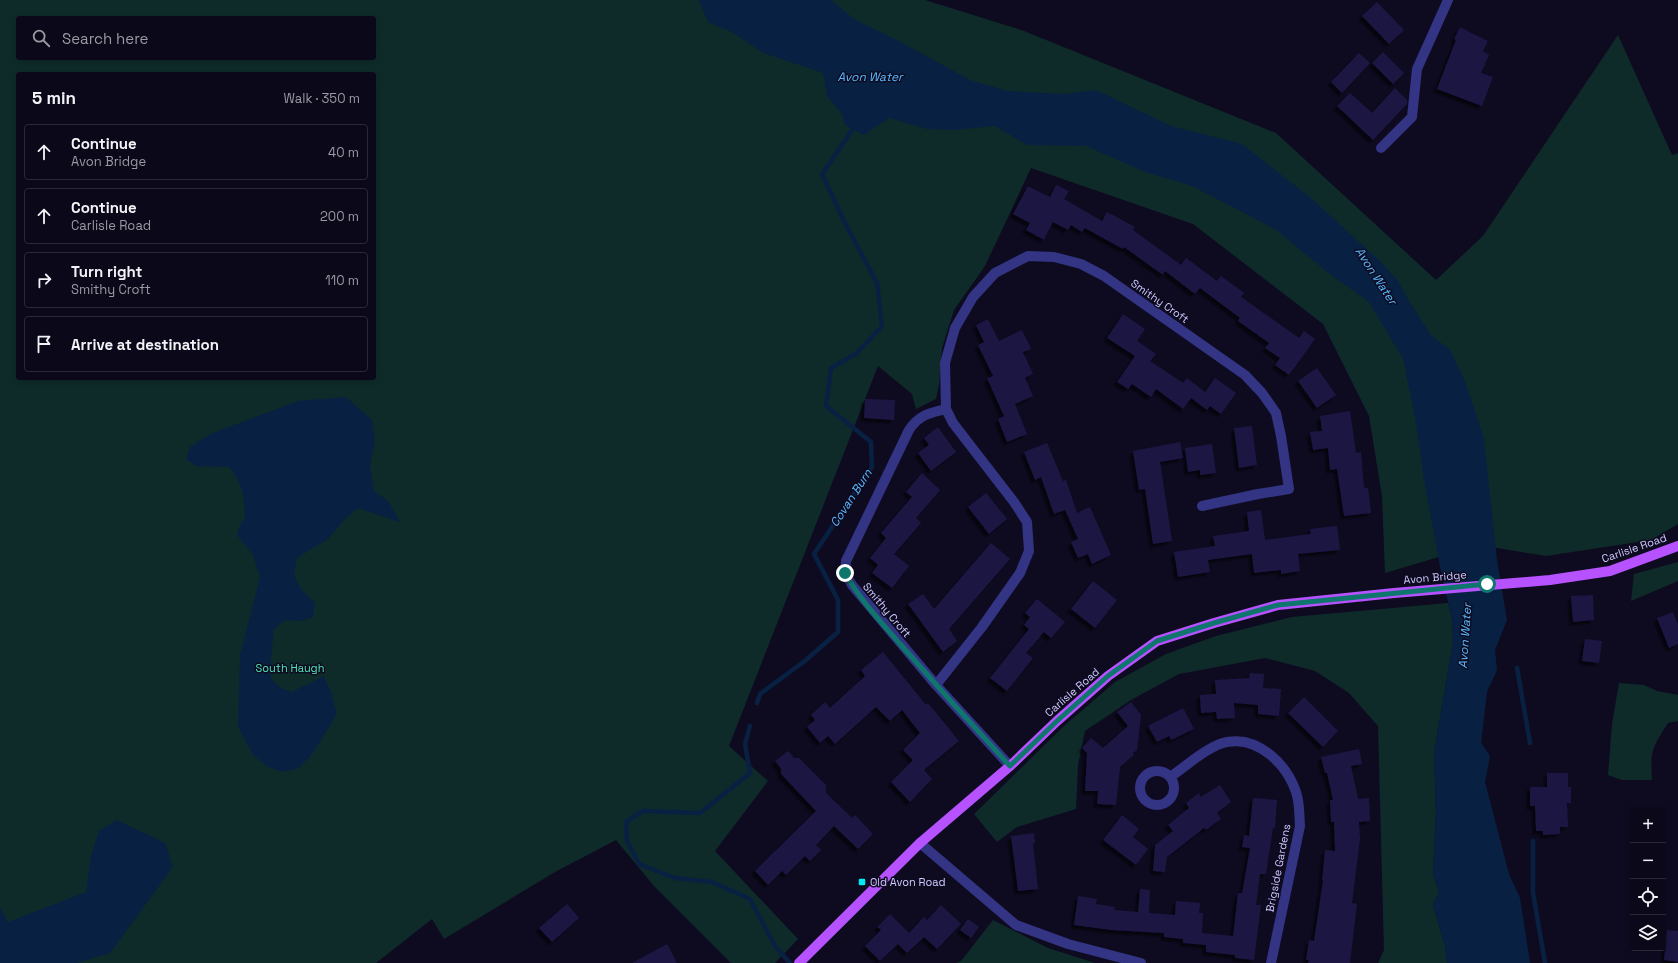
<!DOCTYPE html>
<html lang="en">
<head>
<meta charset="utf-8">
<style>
  :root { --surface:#0a0819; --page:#131122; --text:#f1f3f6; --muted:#999aa2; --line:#2a2938 }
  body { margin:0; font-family:"Space Grotesk",sans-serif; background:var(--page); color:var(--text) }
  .controls { position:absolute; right:12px; bottom:12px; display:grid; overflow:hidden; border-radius:4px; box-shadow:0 2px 6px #0003 }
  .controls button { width:36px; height:36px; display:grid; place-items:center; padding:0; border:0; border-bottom:1px solid var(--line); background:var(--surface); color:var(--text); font:20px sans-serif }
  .stop { position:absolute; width:12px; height:12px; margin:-9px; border:3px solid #0f766e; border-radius:50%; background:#fff }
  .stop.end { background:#0f766e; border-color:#fff; box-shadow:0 1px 4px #0008 }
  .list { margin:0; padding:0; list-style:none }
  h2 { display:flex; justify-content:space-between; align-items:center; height:52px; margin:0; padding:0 16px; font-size:17px }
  h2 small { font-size:13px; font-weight:400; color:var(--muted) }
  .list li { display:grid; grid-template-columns:26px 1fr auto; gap:12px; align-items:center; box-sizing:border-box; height:56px; margin:0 8px 8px; padding:0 8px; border:1px solid var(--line); border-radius:4px }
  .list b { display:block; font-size:15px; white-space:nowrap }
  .list p { margin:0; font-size:13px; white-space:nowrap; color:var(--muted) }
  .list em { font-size:13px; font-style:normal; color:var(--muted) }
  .icon { flex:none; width:22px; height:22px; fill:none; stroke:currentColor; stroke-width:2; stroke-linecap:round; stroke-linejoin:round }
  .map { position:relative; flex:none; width:1678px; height:963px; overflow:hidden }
  .search { position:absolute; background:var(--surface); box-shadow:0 2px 6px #0003; left:16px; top:16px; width:360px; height:44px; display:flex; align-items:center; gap:10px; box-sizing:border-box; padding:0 14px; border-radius:4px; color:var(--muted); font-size:15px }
  .panel { position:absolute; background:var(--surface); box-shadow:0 2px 6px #0003; left:16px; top:72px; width:360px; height:308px; border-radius:4px }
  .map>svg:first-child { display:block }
</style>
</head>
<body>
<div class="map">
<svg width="1678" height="963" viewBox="0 0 1678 963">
  <defs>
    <filter id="shadow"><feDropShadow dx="-3.5" dy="3.5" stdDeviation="1" flood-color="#0009"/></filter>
  </defs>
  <rect width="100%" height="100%" fill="#0e0b21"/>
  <path fill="#0e2b29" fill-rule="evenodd" d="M0,0H925L1024,31L1276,133L1436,280L1483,236L1618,35L1672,155L1678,153V524L1651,540L1546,556L1479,545L1385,573L1382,496L1369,416L1323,324L1193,224L1031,168L985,266L954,310L942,348L939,385L936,399L916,409L912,394L878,366L729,746L768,781L715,851L798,939L775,963H731L654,886L616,840L555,872L444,939L432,919L376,963H0ZM18,18H374V58H18ZM18,74H374V378H18Z
    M1678,562V581L1631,601L1634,574Z
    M1448,603L1452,620L1453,642L1434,753L1436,812L1433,874L1439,892L1433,905L1445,946L1447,963H1378L1384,950L1378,726L1349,693L1315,671L1265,658L1179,674L1131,700L1085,731L1078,765L1076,809L1017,827L997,842L974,814L1064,726L1115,682L1166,654L1216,636L1292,617Z
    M1619,683L1644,685L1657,691L1678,695V721L1668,723C1652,748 1650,751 1652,780H1622L1608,775L1612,724Z
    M993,920L1048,948L1095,963H956L961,961Z"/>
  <path fill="#082143" d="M699,0H831L854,19L899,41L970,80L1007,91L1064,94L1096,90L1171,126L1242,144L1311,198L1381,262L1398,281L1411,304L1431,335L1450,350L1465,381L1484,438L1497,560L1507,620L1495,650L1497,670L1487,692L1481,743L1490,756L1485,782L1509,874L1520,898L1530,963H1447L1445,946L1433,905L1439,892L1433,874L1436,812L1434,753L1453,642L1452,620L1440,566L1424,480L1415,417L1403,359L1369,302L1327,272L1275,229L1192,186L1145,172L1086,146L1027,145L995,126L954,130L927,129L889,118L864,135L845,125L842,114L827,96L823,73L763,53L732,32L708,22Z
    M346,397L372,420L375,441L370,466L374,491L388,501L400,522L358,508L344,520L328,539L297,558L294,575L301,589L315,603L313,617L302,621L285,620L274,629L271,657V679L281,688L292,692L324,676L331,692L337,714L313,753L299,768L283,772L268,767L253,755L238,727L240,655L260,577L253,555L237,535L240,524L245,519C244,497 244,485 229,467L196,466L186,459L190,447L210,434L298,401Z
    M117,820L165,843L173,867L110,953L77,963H0V907L8,922L86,892L91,855L99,831Z"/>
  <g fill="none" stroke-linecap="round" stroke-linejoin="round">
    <path stroke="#082143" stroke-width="4.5" d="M1517,668L1530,743
      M757,703L760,694L806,660L838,632V600L814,554L872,467L871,442L826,406L831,368L857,353L882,326L877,283L844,221L822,174L853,129L854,125
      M750,726L745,744L750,773L700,813L643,811L626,822L627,841L639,864L675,878L712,882L750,899L775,946L790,963
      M1533,841V893L1545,963"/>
  </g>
  <path fill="#1d1643" filter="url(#shadow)" d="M1377,2L1404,30L1389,44L1362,16Z
    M1460,27L1488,41L1483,51L1489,55L1481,73L1493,77L1482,106L1437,89L1456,40L1454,39Z
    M1383,52L1404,73L1393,84L1372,63Z
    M1359,53L1370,63L1342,93L1331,82Z
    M1395,88L1407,100V104L1373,140L1337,106L1350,93L1372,113Z
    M1056,185L1069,191L1064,199L1102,221L1107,212L1135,227L1133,230L1181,265L1186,258L1217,281L1221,276L1244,293L1241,297L1299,338L1304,331L1315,339L1289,375L1275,365L1280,358L1265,348L1269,343L1238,321L1240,318L1200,288L1195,294L1165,271L1163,275L1124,247L1123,249L1085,228L1082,232L1071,225L1068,230L1053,222L1044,240L1026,230L1030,223L1013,214L1028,186L1050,197Z
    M1123,314L1145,329L1137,341L1156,354L1150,361L1183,383L1187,378L1205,392L1215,378L1236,393L1221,414L1210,406L1207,410L1191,398L1183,409L1156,389L1151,397L1132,384L1128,389L1117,382L1135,356L1107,338Z
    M988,319L999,341L1022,330L1031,349L1023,352L1033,374L1025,378L1033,396L1015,404L1027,434L1007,442L998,419L1004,416L987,378L993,376L978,345L984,342L976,325Z
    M1317,368L1336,395L1317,408L1298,381Z
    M865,399L895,400L894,420L864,418Z
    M1350,411L1356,453L1361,452L1364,488H1368L1371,513L1344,516L1337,469L1330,470L1328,448L1313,450L1310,432L1322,431L1320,416Z
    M1252,426L1257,465L1239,468L1234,428Z
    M938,427L956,452L931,471L918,453L929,445L924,438Z
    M1180,442L1183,458L1160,462L1172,541L1153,544L1145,489L1139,490L1133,451Z
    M1047,443L1063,481L1066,480L1077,513L1090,507L1111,555L1092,564L1088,554L1078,558L1071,542L1078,539L1065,510L1054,514L1041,477L1035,480L1024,452Z
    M1212,444L1216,473L1200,475V470L1188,472L1185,448Z
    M922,473L940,490L916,518L921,523L894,554L909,566L892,588L872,573L878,565L870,558L886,538L881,533L912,497L906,492Z
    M986,493L1007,519L989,534L968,507Z
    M1261,510L1265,540L1311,534L1310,529L1337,526L1340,550L1298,554L1300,571L1281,574V570L1254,573L1252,554L1208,560L1210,572L1178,577L1174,552L1215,546L1213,536L1249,531L1247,512Z
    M991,543L1010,559L949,629L957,641L943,652L908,604L923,594L934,609Z
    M1093,581L1117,600L1095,628L1071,609Z
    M1593,595L1594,620L1573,622L1571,596Z
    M1037,599L1065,622L1051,638L1044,632L1026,653L1033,658L1007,691L990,678L1029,629L1024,625L1030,617L1025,613Z
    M1673,612L1678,625V644L1669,648L1657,618Z
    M1585,639L1602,641L1599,663L1582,661Z
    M883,652L926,705L928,703L959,741L924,770L932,779L910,802L891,782L913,760L903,750L920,733L902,710L890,721L876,707L835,744L828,736L820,743L807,727L815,720L811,715L825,702L830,708L865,676L861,670Z
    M1250,673L1264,674L1263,688L1281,689L1279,716L1258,714V705L1234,703L1235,718L1217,719L1216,712L1201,713L1200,695L1216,694L1215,680L1249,678Z
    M1304,697L1338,731L1323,747L1288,713Z
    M1131,702L1141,715L1137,750L1133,753L1134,755L1120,767L1116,805L1097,804L1098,791H1085L1087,753L1082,748L1091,738L1103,748L1128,726L1117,712Z
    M1183,708L1194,729L1171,740L1169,736L1157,742L1148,726Z
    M1359,749L1362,764L1351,766L1358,799L1369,798L1370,821L1359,822L1360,839L1352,903L1357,904L1350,963H1308L1309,960H1306L1309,940L1314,941L1323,880H1322L1325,850L1335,851L1334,822H1331L1330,800H1333L1327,773H1325L1321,757Z
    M788,751L794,758H799L826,785V793L852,818L855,815L873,834L858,849L834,826L816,845L821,850L810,861L805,856L786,875L782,871L768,885L755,871L816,811L781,774V769L775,761Z
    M1547,773H1568V787H1571V803H1567L1568,827H1560V834L1543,835V831H1536L1535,806H1530V787H1547Z
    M1220,785L1231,802L1217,813L1221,819L1206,830L1204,828L1167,857L1165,872L1153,871L1155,845L1173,831L1168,825L1189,808L1186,803L1199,793L1201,797Z
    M1253,798L1277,800L1275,828H1273L1266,874H1260L1256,905H1261L1254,960L1235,958V955L1206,952V945L1183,943V939L1164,937V933L1111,930L1074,925L1078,896L1097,899L1096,904L1115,907L1114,910L1138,912L1140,889L1150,890L1149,913L1175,915L1176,901L1200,903L1199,913H1203L1202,933L1233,936L1238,893H1242L1250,848L1242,847L1244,835L1249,836Z
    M1122,815L1139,829L1133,837L1148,849L1136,865L1103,840Z
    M1034,833L1035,842L1033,844L1038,889L1018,891L1011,836Z
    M567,904L579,918L552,942L539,928Z
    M941,905L961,924L937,949L924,937L907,953L898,944L880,961L865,946L881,930L877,927L890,914L909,933L924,917L927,920Z
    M968,919L979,927L971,938L960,930Z
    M1667,930L1678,931V962L1664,960Z
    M667,944L677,963H632Z"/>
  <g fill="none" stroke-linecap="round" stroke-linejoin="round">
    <path stroke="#333483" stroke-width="10" d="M1381,148L1412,117L1417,69L1448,0
      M936,685L982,627L1020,573L1029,551L1027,522L1014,502L953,423L946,409
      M1010,766L936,685L852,585L845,573L846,561L909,430C919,415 929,413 946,409L945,363L955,328L973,297L995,273L1028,256L1054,257L1081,264L1104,276L1245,375L1262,393L1276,413L1281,436L1289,489L1258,494L1202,506
      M1140 788a17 17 0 1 1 34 0a17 17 0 1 1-34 0Z
      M1170,777C1185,767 1209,745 1227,742C1259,736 1287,765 1296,792C1300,804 1299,814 1300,826L1271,963
      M920,843L1016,925L1068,944L1141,963"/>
    <path stroke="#b652ff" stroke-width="10" d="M799,963L920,843L1010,766L1057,721L1108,676L1157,641L1214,623L1278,605L1394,593L1550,580L1610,571L1678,546"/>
  </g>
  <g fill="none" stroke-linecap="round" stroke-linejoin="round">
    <path stroke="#0f766e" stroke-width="5" d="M845,573C860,600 882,623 901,645C937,686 973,726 1010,766L1057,721L1108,676L1157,641L1214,623L1278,605L1487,584"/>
  </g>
  <rect fill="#00eaf6" stroke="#0e0b21" stroke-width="1.5" x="858" y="878" width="8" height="8" rx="2"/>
  <g text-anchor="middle" stroke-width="3" stroke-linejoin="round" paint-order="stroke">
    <g font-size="11" fill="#cecbff" stroke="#0e0b21">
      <text transform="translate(1160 301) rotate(35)" y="4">Smithy Croft</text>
      <text transform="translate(1634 548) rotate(-19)" y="4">Carlisle Road</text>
      <text transform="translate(1435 577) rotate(-5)" y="4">Avon Bridge</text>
      <text transform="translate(887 610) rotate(50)" y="4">Smithy Croft</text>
      <text transform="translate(1072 692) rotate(-41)" y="4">Carlisle Road</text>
      <text transform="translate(1278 868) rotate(-79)" y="4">Brigside Gardens</text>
    </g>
    <g font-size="11" fill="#4fe7b9" stroke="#0e0b21">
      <text x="290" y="672">South Haugh</text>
    </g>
    <g font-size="11" fill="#cecbff" stroke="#0e0b21" text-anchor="start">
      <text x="870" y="886">Old Avon Road</text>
    </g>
    <g font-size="12" font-style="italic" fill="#59bbff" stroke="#0e0b21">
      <text x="870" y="81">Avon Water</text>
      <text transform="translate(1376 276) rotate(57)" y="4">Avon Water</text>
      <text transform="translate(851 498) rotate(-57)" y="4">Covan Burn</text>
      <text transform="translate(1465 636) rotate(-86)" y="4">Avon Water</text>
    </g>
  </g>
</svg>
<div class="controls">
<button>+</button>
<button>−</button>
<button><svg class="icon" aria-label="locate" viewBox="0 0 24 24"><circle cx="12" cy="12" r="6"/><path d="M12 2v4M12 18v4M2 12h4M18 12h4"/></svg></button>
<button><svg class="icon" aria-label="layers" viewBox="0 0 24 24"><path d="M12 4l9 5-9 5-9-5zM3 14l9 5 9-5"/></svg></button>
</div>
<div class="stop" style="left:1487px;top:584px"></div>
<div class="stop end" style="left:845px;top:573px"></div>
<div class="search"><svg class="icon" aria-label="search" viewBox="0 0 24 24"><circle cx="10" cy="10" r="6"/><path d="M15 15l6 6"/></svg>Search here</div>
<section class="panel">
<h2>5 min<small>Walk · 350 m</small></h2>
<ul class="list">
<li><svg class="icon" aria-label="ahead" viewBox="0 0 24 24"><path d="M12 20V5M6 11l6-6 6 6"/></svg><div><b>Continue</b><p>Avon Bridge</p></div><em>40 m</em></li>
<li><svg class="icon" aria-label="ahead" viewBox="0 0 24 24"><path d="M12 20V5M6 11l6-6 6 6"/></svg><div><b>Continue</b><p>Carlisle Road</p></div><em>200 m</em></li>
<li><svg class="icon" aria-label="right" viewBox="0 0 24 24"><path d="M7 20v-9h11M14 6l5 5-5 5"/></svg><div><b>Turn right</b><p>Smithy Croft</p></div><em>110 m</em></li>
<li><svg class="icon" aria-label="arrive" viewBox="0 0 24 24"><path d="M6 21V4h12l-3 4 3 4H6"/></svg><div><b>Arrive at destination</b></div></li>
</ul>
</section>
</div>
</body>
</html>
